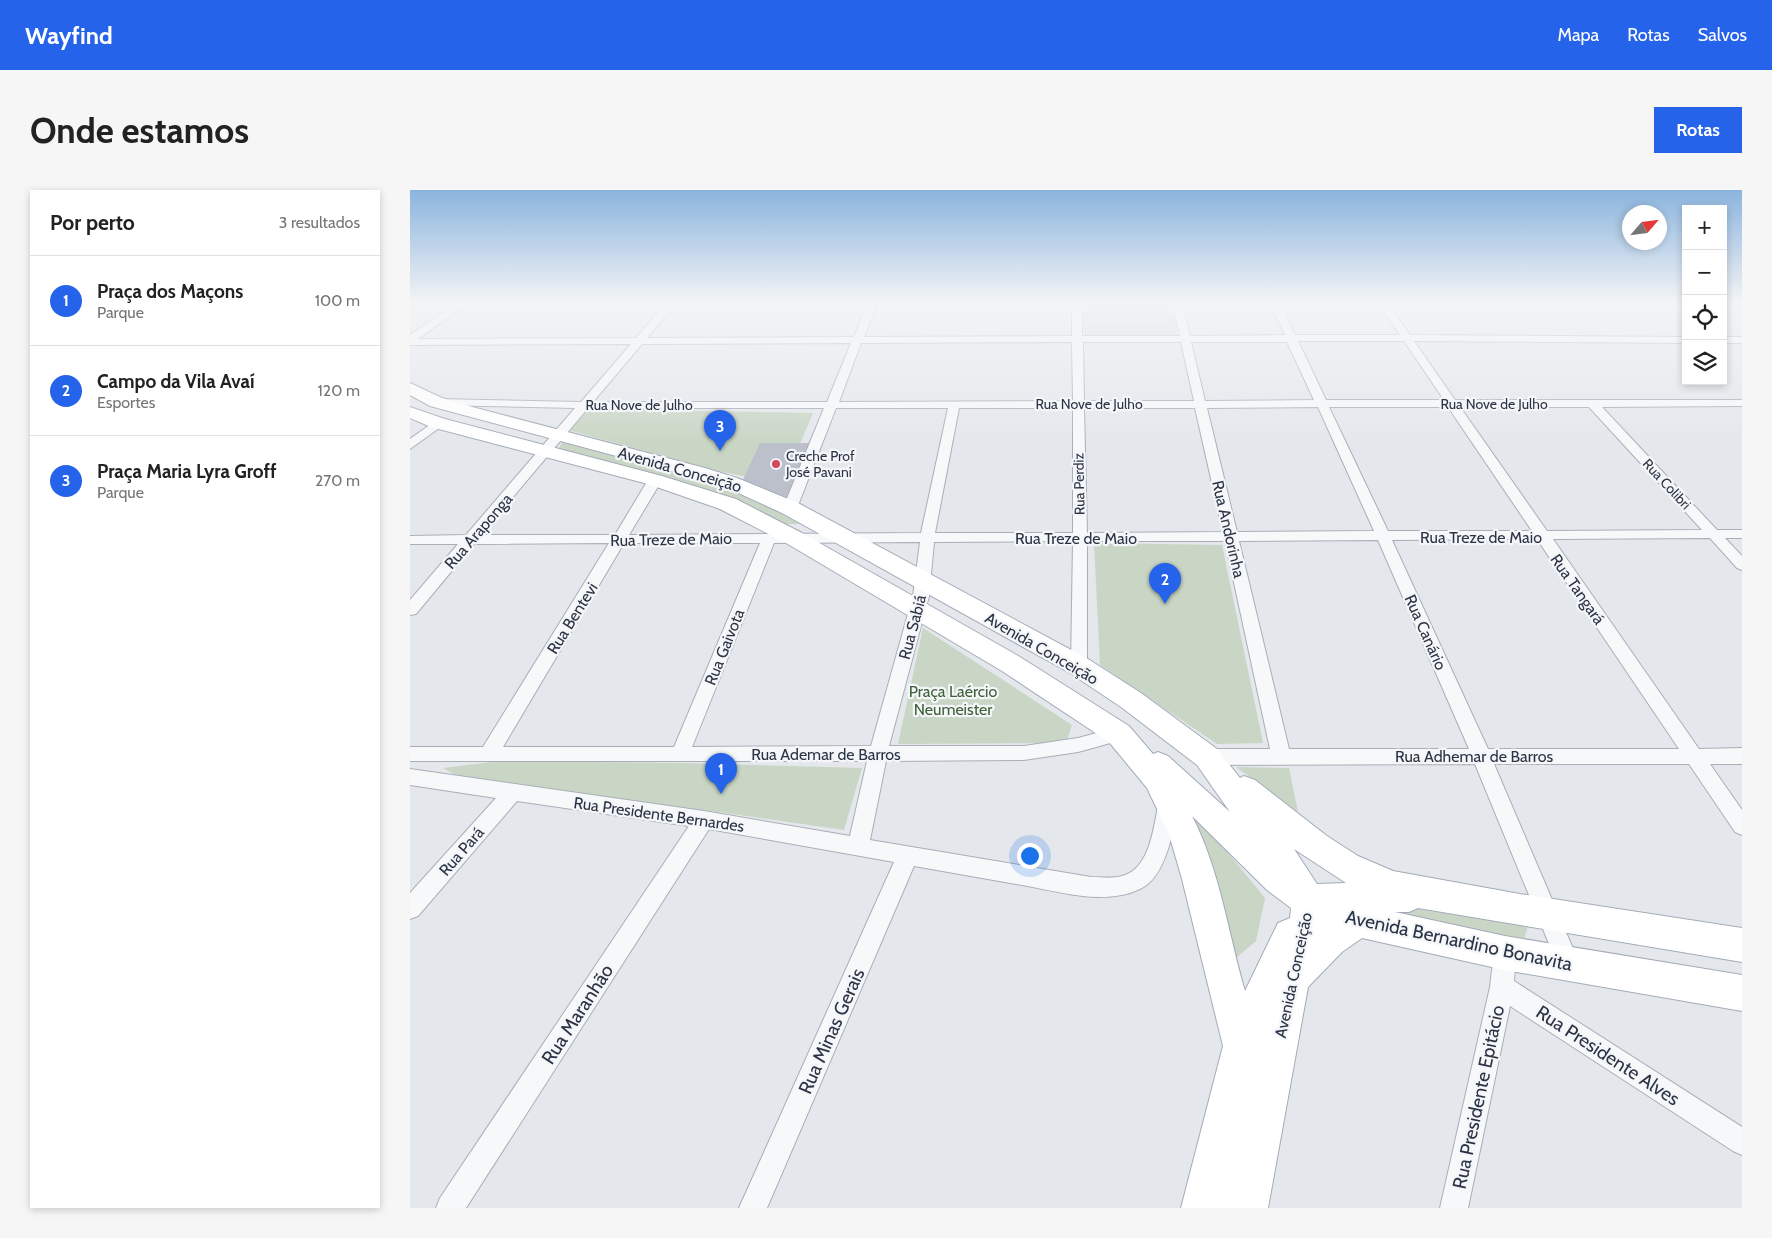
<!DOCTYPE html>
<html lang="pt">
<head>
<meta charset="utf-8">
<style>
  :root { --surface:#fff; --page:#f6f6f6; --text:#222; --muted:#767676; --line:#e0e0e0; --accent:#2563eb }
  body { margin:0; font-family:Cabin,sans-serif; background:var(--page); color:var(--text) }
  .controls { position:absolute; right:15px; top:15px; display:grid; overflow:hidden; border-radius:0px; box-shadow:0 2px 8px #0003 }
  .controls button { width:45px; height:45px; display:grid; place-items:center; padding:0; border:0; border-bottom:1px solid var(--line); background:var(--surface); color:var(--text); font:25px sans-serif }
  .compass { position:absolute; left:1212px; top:15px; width:45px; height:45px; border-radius:50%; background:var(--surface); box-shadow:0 2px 8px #0003; rotate:62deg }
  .you { position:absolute; left:619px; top:665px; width:18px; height:18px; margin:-12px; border:4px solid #fff; border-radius:50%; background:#1a73e8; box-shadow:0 0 0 8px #1a73e833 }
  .badge { display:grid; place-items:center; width:32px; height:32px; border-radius:50%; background:var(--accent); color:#fff; font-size:16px; font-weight:700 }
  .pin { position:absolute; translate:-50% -41px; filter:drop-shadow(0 1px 2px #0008) }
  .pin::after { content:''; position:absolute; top:26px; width:18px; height:15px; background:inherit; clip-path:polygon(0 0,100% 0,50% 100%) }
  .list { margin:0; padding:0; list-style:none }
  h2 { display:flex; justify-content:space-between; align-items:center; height:65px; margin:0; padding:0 20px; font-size:21px }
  h2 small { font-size:16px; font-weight:400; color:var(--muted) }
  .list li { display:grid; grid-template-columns:32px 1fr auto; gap:15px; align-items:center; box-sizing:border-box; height:90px; padding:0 20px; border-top:1px solid var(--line) }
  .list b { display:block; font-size:19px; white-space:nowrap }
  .list p { margin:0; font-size:16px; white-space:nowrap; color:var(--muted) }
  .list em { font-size:16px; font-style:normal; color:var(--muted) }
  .icon { flex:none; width:28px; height:28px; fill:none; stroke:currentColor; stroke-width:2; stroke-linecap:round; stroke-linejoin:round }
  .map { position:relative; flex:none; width:1332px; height:1018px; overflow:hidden; border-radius:0px }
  header { display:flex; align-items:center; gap:30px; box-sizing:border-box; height:70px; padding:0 25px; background:var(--accent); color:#fff }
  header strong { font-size:24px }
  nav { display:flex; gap:28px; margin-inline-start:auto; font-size:18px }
  .intro { display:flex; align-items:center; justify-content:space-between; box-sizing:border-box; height:120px; padding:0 30px }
  h1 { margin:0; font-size:35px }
  .button { padding:12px 22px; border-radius:0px; background:var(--accent); color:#fff; font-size:18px; font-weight:700 }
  main { display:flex; gap:30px; padding:0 30px }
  aside { flex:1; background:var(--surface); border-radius:0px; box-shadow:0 2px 8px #0003 }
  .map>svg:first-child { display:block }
</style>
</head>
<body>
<header>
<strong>Wayfind</strong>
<nav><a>Mapa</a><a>Rotas</a><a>Salvos</a></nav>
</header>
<div class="intro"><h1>Onde estamos</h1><a class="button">Rotas</a></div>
<main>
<aside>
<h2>Por perto<small>3 resultados</small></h2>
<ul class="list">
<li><span class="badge">1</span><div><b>Praça dos Maçons</b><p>Parque</p></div><em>100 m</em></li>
<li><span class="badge">2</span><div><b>Campo da Vila Avaí</b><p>Esportes</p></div><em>120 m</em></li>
<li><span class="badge">3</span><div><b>Praça Maria Lyra Groff</b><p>Parque</p></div><em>270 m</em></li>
</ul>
</aside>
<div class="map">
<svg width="1332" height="1018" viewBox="0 0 1332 1018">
  <rect width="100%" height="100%" fill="#e4e7ec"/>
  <path fill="#d2d6de" d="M671,112H761L767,147L675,146Z"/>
  <path fill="#c9d6c5" d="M180,219L403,223L373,294L308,281L158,240Z
    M153,251L305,291L397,334H370L147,261Z
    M684,353L812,355L853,553L807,554L690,475Z
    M513,438L662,535L656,553L488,554Z
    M90,571L273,573L452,578L434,640L309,622L124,601L47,586L33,578Z
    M826,577L879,578L888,622Z
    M773,615L788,626L855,708L846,751L820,773Z
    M989,716L1118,736L1113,753L987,729Z"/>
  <path fill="#bbc0ca" d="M350,253H400L377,313L331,294Z"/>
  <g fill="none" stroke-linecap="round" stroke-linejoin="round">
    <defs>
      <path id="minor" d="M48,112H59L8,149L226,148L257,112H267L237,148L444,147L458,112H468L454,147L662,146V112H672V146H770L762,112H772L780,146L875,145L859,112H869L885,145H990L967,112H977L1000,145L1276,147V153L1004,151L1045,210H1332V216L1192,217L1307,340H1332V348H1315L1332,366V380L1327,378L1300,348L1143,349L1289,559L1332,558V574H1300L1332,620V645L1325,642L1279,574H1084L1170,775L1167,783L1159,786L1151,783L1065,574L797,575L790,572L788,567L790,562L797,559H860L815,351H677V476L675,480L669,482L663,480L661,476L663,351L524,352L519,406L479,556H614L668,548L709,537L715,539L718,544L715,549L668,562L614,570L476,571L460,650L681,687C691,687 702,689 712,686C741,679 744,634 749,610L752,604L759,602L766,604C772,617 763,642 759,656C754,672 746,692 730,699C692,717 645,700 606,694C572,688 538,682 504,676L357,1018H329L484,672L299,639L56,1018H26L30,1008L279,636L107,611L8,726L0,729V703L86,608L0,595V579L294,621L440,646L457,571H0V557H73L199,353L64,354L6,424L0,425V410L48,354H0V346L56,345L165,218L26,215L20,212L26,209L171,212L221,154L0,155V145ZM888,151H994L1034,210H916ZM662,152L663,211L429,212L451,153ZM673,152H771L784,211H674ZM781,152H877L904,210L795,211ZM441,153L417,212H183L232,154ZM908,217L964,341L827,342L797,218ZM919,217H1038L1122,341H978ZM1050,217H1179L1292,340L1137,341ZM178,218H414L373,318L380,322L387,318L426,218H538L511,343L219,345L252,290L245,286L238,290L205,345H71ZM549,218H663V343H525ZM674,218H785L813,342L677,343ZM1127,349L1269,559H1078L982,350ZM968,350L1059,559H879L829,351ZM510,352L503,406L461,556L282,557L364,353ZM214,353H350L264,557H93Z
        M1253,112H1265L1276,119V126Z
        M1313,147H1332V153H1313Z
        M28,229L34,233L32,236L0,259V249Z
        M1095,752L1103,755L1106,763L1104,791L1332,937V965L1323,961L1100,816L1058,1018H1030L1080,797L1084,763L1087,755Z"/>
      <path id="primary" d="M0,193L32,208L66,218L295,278L327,288L388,313L678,469L731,503L807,559L830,588L834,586L845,590L917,646L948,666L983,681L1110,704L1332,738V772L1008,718L999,722H985L1095,746L1332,785V821L1095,780L952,748L932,762L898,797L858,1018H771L813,856L772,689L759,644L737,598L699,552L592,481L376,353L310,319L238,294L21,237L0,228V217L35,229L252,286L326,309L392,343L610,467L719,536L743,564L748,562L758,566L820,622L787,575L711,517L660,483L372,323L313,296L281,286L20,216L0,205ZM782,626L857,700L881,718L880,728L868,733L835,801C818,743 810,680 782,626ZM884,659L936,693L907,694Z"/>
    </defs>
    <use href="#minor" stroke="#a9aeb7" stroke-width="2"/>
    <use href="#primary" stroke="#a3abb8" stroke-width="2"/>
    <use href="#minor" fill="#f7f8fa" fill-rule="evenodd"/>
    <use href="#primary" fill="#fff" fill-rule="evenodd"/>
  </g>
  <linearGradient id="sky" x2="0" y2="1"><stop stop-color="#8bb4dd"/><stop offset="0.44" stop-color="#f3f4f6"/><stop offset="1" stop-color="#f3f4f6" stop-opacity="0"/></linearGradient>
  <rect width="1332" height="255" fill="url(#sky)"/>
  <circle fill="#d1495b" stroke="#f4f6f9" stroke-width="2" cx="366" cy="274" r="5"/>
  <g text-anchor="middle" stroke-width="4.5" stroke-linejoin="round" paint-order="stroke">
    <g font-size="14" fill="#2b3445" stroke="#f4f6f9">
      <text x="679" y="219">Rua Nove de Julho</text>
      <text x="1084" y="219">Rua Nove de Julho</text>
      <text x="229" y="220">Rua Nove de Julho</text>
      <text transform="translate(669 294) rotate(-91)" y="5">Rua Perdiz</text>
      <text transform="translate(1257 294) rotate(47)" y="5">Rua Colibri</text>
    </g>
    <g font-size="14" fill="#2b3445" stroke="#f4f6f9" text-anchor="start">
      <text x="376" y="271">Creche Prof<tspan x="376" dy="16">José Pavani</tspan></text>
    </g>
    <g font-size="16" fill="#2b3445" stroke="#f4f6f9">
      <text transform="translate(270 279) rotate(16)" y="6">Avenida Conceição</text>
      <text transform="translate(819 339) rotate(77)" y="6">Rua Andorinha</text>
      <text transform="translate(68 341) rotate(-49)" y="6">Rua Araponga</text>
      <text x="1071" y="353">Rua Treze de Maio</text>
      <text x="666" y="354">Rua Treze de Maio</text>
      <text transform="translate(261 349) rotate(-1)" y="6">Rua Treze de Maio</text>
      <text transform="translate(1168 399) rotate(55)" y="6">Rua Tangará</text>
      <text transform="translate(162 428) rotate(-58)" y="6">Rua Bentevi</text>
      <text transform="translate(502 437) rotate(-75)" y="6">Rua Sabiá</text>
      <text transform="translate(1016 442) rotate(66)" y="6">Rua Canário</text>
      <text transform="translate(314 457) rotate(-68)" y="6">Rua Gaivota</text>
      <text transform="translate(632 458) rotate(30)" y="6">Avenida Conceição</text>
      <text x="416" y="570">Rua Ademar de Barros</text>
      <text x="1064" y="572">Rua Adhemar de Barros</text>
      <text transform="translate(249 624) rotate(8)" y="6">Rua Presidente Bernardes</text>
      <text transform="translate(51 661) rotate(-49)" y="6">Rua Pará</text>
      <text transform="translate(883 785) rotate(-78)" y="6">Avenida Conceição</text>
    </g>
    <g font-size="16" fill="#3f6138" stroke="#f4f6f9">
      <text x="543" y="507">Praça Laércio<tspan x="543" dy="18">Neumeister</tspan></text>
    </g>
    <g font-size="19" fill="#2b3445" stroke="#f4f6f9">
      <text transform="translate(1049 750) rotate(12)" y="7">Avenida Bernardino Bonavita</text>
      <text transform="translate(167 824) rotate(-57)" y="7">Rua Maranhão</text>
      <text transform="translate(421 841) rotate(-66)" y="7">Rua Minas Gerais</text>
      <text transform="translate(1198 865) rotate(33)" y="7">Rua Presidente Alves</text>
      <text transform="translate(1068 907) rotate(-78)" y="7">Rua Presidente Epitácio</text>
    </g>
  </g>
</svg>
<div class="controls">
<button>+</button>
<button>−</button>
<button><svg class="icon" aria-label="locate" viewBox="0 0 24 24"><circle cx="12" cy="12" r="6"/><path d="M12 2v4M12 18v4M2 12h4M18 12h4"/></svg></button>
<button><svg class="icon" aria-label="layers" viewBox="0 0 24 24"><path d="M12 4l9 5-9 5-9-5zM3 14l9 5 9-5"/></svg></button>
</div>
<svg class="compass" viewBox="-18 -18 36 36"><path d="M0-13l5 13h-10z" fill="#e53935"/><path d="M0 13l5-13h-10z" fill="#767676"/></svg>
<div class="you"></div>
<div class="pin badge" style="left:311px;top:604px">1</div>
<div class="pin badge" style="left:755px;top:414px">2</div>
<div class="pin badge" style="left:310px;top:261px">3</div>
</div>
</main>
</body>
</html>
